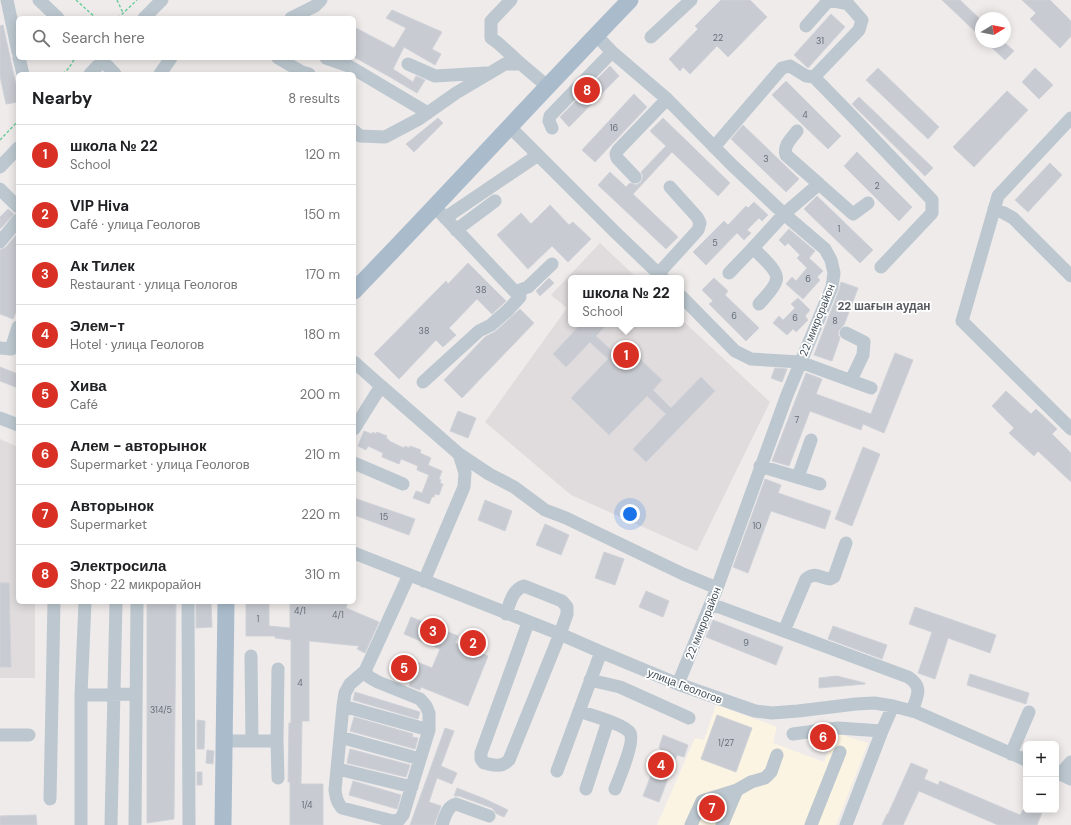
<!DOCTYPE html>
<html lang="en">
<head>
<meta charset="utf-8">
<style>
  :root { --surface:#fff; --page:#f2f2f2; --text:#202124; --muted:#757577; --line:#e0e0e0; --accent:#d93025 }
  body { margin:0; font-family:"DM Sans",sans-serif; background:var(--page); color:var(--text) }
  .controls { position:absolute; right:12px; bottom:12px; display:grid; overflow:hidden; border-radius:6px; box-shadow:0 2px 10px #0003 }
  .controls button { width:36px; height:36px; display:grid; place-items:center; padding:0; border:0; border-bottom:1px solid var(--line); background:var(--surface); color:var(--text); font:20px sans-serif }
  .compass { position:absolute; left:975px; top:12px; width:36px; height:36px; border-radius:50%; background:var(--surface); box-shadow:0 2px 10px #0003; rotate:80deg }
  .you { position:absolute; left:630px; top:514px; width:14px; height:14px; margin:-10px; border:3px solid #fff; border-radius:50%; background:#1a73e8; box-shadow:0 0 0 6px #1a73e833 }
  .badge { display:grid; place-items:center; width:26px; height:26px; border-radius:50%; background:var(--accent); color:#fff; font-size:13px; font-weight:700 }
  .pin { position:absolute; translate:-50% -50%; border:2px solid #fff; box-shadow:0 1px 4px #0006 }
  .popup { position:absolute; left:568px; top:275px; width:116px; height:52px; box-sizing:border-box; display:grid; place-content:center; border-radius:6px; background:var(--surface); filter:drop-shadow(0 1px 3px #0005); font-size:13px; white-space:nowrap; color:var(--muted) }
  .popup b { font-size:15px; color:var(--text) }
  .popup::after { content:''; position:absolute; left:50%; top:100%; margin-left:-8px; border:8px solid transparent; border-top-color:var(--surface) }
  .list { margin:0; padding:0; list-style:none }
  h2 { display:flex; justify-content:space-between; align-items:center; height:52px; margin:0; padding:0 16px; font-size:17px }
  h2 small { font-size:13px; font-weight:400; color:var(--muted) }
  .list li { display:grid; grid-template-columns:26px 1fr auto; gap:12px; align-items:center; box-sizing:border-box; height:60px; padding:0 16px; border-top:1px solid var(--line) }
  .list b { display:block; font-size:15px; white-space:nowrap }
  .list p { margin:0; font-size:13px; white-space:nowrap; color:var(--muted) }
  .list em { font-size:13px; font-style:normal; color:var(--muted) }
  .icon { flex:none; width:22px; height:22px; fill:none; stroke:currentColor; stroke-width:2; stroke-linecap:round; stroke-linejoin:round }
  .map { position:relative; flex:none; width:1071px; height:825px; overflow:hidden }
  .search { position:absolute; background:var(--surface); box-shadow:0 2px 10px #0003; left:16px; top:16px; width:340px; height:44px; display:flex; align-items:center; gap:10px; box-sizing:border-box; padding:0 14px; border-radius:6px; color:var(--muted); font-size:15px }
  .panel { position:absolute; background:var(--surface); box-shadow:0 2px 10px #0003; left:16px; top:72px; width:340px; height:532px; border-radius:6px }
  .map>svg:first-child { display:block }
</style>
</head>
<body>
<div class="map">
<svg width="1071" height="825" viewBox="0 0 1071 825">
  <rect width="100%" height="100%" fill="#efebeb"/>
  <path fill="#fcf4e2" d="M716,705L777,727L773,743L824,762L836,733L868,743L836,825H657L695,738L704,740Z"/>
  <path fill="#e0dcdd" d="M600,243L637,278H571V324H681V319L770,402L697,551L571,495L485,422L567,308L551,295Z
    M0,439L18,447V602H35V678H0Z"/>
  <path fill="#c8cbd1" stroke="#cfd2d8" d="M721,0H750L767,17L728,57L717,46L690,74L683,67L680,71L669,59L698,29L695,26Z
    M942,0H960L981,20V37Z
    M1022,0H1050L1071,21V36L1060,48L1030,19L1036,13Z
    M392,10L442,32L432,49L441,54L435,65L404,47L393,69L413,82L416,76L425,80L417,93L390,77L354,57V27L394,48L406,28L386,18Z
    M831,14L845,27L808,68L794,55Z
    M3,25L18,94V102L6,104L0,76V26Z
    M986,42H1004L1014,51L1005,60Z
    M610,66L619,76L569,127L560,117Z
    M878,68L939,127L928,139L866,80Z
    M1035,68L1053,85L1039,99L1022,82Z
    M786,81L841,136L828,149L772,95Z
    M1007,91L1028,110L974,167L953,147Z
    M634,94L647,107L595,162L582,150Z
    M859,97L933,168L925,176L852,104Z
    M438,118L443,123L414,152L406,144Z
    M663,118L730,183L718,196L672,152L633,194L678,237L666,249L598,185L610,172L626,187L630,183L636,185L641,182L643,176L641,172L666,146L650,131Z
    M743,125L799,179L786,192L731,139Z
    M857,152L912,207L899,221L844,166Z
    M1050,163L1062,175L1028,212L1015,200Z
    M817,196L873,250L860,263L804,209Z
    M754,202L768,215L762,221L759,218L747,230L751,233L744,240L737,233L706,265L693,252L724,221L728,225L746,206L748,208Z
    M550,205L569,225L573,222L591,239L568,262L552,246L528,269L497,235L521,213L531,224Z
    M8,209L14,214L0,229V217Z
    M789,229L815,251L809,258L823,271L817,277L820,280L803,299L786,284L792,277L796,281L807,268L797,258L800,255L788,243L785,246L779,240Z
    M17,234H18V307L13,319L0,314V250L6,247Z
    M468,263L506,301L492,314L477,299L449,328L456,335L443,347L436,340L399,379L374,354L446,281L448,284Z
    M549,278L554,283L540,296L536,291Z
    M714,278L728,291L725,295L759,328L746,341L709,304L713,301L702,290Z
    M841,282L858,288L844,325L839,330L838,334L840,338L832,361L814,355L839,290Z
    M798,298L810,310L805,316L808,320L796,332L793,329L787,335L773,323L779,316L783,320L795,308L791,304Z
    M520,309L534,323L462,398L444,380L485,337L496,331Z
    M581,324H607L596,336L614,353L624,344L662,380L653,390L671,408L701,377L715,391L646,462L633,449L666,414L647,396L609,435L571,398L608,359L590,342L566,367L553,354Z
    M895,353L913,360L884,433L863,424L861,430L810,411L789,466L772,461L806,373L822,379L816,394L871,414Z
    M0,367L18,374V388L0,381Z
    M775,368L787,369L782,382L771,378Z
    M1006,391L1031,414L1036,409L1057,429L1052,434L1071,453V482L1038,451L1034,456L1009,433L1014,428L992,406Z
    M458,411L476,418L468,438L450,431Z
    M364,431L372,434L373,432L376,434L377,432L387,436L386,438L389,440V441L404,448L405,446L409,448L410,446L421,450L420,453L431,458L428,465L442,471L439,479L441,480L440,483L443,484L439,495L435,494L434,497H432L429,504L413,498L416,491L422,493L429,475L417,470L418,466L401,459L399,464L382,457L383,453L368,446L366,450L358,446Z
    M863,447L880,454L852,526L835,519Z
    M765,479L781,485L778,493L831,511L825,529L771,511L748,573L733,567Z
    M354,498L415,519L409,535L354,515Z
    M485,500L512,511L505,531L478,520Z
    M545,524L569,535L561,555L536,545Z
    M604,552L624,559L615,585L595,578Z
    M0,583H9L11,667H0Z
    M646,591L669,601L663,617L639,607Z
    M147,602H176L174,819L147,823Z
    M196,602H211L212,627L196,628Z
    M246,602H269V626L290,628V602H343L347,604L346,608L379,622L365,653L357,649L359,646L309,641V721H302L301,784H323V825H290V782H288L289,723H291V640L275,638V636H246Z
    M915,607L996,635L990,653L948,638L935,679L918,673L932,632L909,624Z
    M411,617L458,636L455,643L488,656L468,706L421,687L420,690L409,686L417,662L432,668L440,649L404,634Z
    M713,620L783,647L776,665L706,637Z
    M833,626L887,645L882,659L828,639Z
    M970,674L1029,693L1026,704L967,685Z
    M837,676L865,683V684L819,688V678Z
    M355,692L420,712L418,719L353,700Z
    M717,715L752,728L736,772L701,759Z
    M354,717L413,734L412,737L418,738L415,749L350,731Z
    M197,720L205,721L204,749H197Z
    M445,728L454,731L441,766L457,773L452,784L437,778L429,802L441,806L434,825H410Z
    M663,735L688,745L684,757L677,755L659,802L643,796L661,749L659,748Z
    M350,749L410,765L406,777L347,763Z
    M207,750L214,751L213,764L206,763Z
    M911,763L928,770L924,779L938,785L940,781L1020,815L1023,810H1043L1037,825H998L919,791L903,825H882L887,814H888Z
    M197,772H202V785H197Z
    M353,781L401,795L397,809L349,795Z
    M457,788L485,799L508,810L504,817L497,814L492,808L459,796H454Z
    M36,815L37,825H0V816Z"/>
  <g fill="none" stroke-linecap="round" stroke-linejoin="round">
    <path stroke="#6ece9d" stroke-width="1.5" stroke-dasharray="3 2" stroke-linecap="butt" d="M76,0L96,18
      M117,0L123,13
      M118,18L137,0
      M63,74L69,68L75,58
      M0,140L18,121"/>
    <path stroke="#bcc7cf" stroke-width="13" d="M7,0L18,52
      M39,0L58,18
      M511,0L491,21V38L498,43L521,64
      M144,18L162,0
      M291,18L315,6L321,0
      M806,26L829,0
      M596,35L612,52L667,99L732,165L784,214L825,249L831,260L834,273L832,287L787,395L717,588L678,684
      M651,37L691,0
      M19,58L23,74
      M100,58L115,74
      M278,58L302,72L309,74
      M326,58L349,66L428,113
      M408,64L435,76L486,73
      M90,74L105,58
      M160,74L171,58
      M814,77L853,117L932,200V213L881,267
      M1071,118L998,196L962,321L1071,429
      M509,126L615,232L663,278
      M552,128L549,121L550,116L612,52
      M354,131L360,136L385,137L419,119L456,93L505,64H521L547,86
      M714,147L782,68L790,66L806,76L814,77L859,30L862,20L848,4L828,0
      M0,167L18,148
      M635,177L617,158L616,154L618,150L667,99
      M819,184L853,214L868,203
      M0,189L18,207
      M994,209L1004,213L1013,218L1071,276
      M445,218L538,155
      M456,230L495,201
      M0,242L18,220
      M659,273L698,230L700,223L697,217L670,187
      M729,273L753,248
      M515,292L528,287L552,264
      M681,296L735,351L751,359L800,362L871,388
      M759,304C764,298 774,289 776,281C780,272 760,255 753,248L784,214L819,184L786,155C783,145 792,138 797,131
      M846,333L864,342L863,355L851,380
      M0,348L11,349L18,327
      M354,362L381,386L354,429
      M423,382L479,331L491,325L507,311L520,297L435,207
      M381,386L459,454L489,474L514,487L545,510L566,518L683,574L717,588
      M0,418L18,425
      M354,463L403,484
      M760,466L820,484
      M798,477L811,440
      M354,553L560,634L601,652L678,684L755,711L772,713L798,711L856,704L874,703L893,706L916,712L1026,760
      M424,581L464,487L465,473L459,454
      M188,602L189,825
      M711,604L908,677C924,687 917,696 912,711
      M506,614C510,603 512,590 524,586L562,601L567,607V614L560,634L509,760C501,768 494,765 484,763L481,759V753L528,623
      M784,631L806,579C816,571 819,578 830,579L834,577L846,543
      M251,656L252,741
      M365,671L369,677L378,682L420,699L426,706L429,713V730L403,815L399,820L393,821L342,808C337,802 336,798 335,790L343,706L345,693L350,684L365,671L409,575
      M590,680L620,687L689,718
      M81,695L136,694
      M343,706L429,730
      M579,711C590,715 625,724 630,733C635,741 619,779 615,789
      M793,734L838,728L882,731L893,706
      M0,735H29
      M340,737L420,759
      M224,741H277L278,669
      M277,741L278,778
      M1011,754L1029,712
      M338,769L412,787
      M557,771L601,652
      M1056,772L1071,779
      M1060,774L1071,762
      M586,789L608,721
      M50,799L54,602
      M81,825V695L85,602
      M111,825L116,602
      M135,825L137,602
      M442,825C445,817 447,806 456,804L489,816
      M691,825L702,801L737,790L751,782L765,778L771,772L777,755
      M722,825L737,790
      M811,825L840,752
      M846,825L882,731"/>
    <path stroke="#aabccc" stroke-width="17" d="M354,291C447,195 537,96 630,0
      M223,825L226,602"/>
  </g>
  <g text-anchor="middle" stroke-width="3.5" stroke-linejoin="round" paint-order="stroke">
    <g font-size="9" fill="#656f78">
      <text x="718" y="41">22</text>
      <text x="820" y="44">31</text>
      <text x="805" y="118">4</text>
      <text x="614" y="131">16</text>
      <text x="766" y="162">3</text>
      <text x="877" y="189">2</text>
      <text x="839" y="232">1</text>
      <text x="715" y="246">5</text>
      <text x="808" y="282">6</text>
      <text x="481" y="293">38</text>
      <text x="734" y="319">6</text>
      <text x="795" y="321">6</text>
      <text x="835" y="324">8</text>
      <text x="424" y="334">38</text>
      <text x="797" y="423">7</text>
      <text x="384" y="520">15</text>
      <text x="757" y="529">10</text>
      <text x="300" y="614">4/1</text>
      <text x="338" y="618">4/1</text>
      <text x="258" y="622">1</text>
      <text x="746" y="646">9</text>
      <text x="300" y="686">4</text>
      <text x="161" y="713">314/5</text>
      <text x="726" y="746">1/27</text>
      <text x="307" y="808">1/4</text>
    </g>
    <g font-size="11" fill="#44505a" stroke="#fff">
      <text transform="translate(817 320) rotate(-68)" y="4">22 микрорайон</text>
      <text transform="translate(703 623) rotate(-68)" y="4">22 микрорайон</text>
      <text transform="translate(685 686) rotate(21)" y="4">улица Геологов</text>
    </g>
    <g font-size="12" font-weight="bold" fill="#585c61" stroke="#fff">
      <text x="884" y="310">22 шағын аудан</text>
    </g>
  </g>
</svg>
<div class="controls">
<button>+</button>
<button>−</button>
</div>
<svg class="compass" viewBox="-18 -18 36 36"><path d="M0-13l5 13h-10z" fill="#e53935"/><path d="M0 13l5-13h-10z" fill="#757577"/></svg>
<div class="you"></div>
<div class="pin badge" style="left:626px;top:355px">1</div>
<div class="popup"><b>школа № 22</b>School</div>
<div class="pin badge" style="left:473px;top:643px">2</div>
<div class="pin badge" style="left:433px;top:631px">3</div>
<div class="pin badge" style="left:661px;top:765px">4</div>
<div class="pin badge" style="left:404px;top:668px">5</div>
<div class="pin badge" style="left:823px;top:737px">6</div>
<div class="pin badge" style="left:712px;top:808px">7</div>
<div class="pin badge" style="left:587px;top:90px">8</div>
<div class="search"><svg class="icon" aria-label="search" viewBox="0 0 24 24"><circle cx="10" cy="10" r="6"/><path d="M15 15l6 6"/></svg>Search here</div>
<section class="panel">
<h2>Nearby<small>8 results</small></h2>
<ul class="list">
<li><span class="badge">1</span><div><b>школа № 22</b><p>School</p></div><em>120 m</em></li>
<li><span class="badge">2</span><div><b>VIP Hiva</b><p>Café · улица Геологов</p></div><em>150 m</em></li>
<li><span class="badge">3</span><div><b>Ак Тилек</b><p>Restaurant · улица Геологов</p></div><em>170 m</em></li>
<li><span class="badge">4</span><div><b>Элем-т</b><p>Hotel · улица Геологов</p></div><em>180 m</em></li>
<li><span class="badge">5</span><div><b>Хива</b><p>Café</p></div><em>200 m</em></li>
<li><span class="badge">6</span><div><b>Алем - авторынок</b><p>Supermarket · улица Геологов</p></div><em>210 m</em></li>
<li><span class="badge">7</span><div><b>Авторынок</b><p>Supermarket</p></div><em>220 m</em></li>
<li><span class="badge">8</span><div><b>Электросила</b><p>Shop · 22 микрорайон</p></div><em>310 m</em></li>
</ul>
</section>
</div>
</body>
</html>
